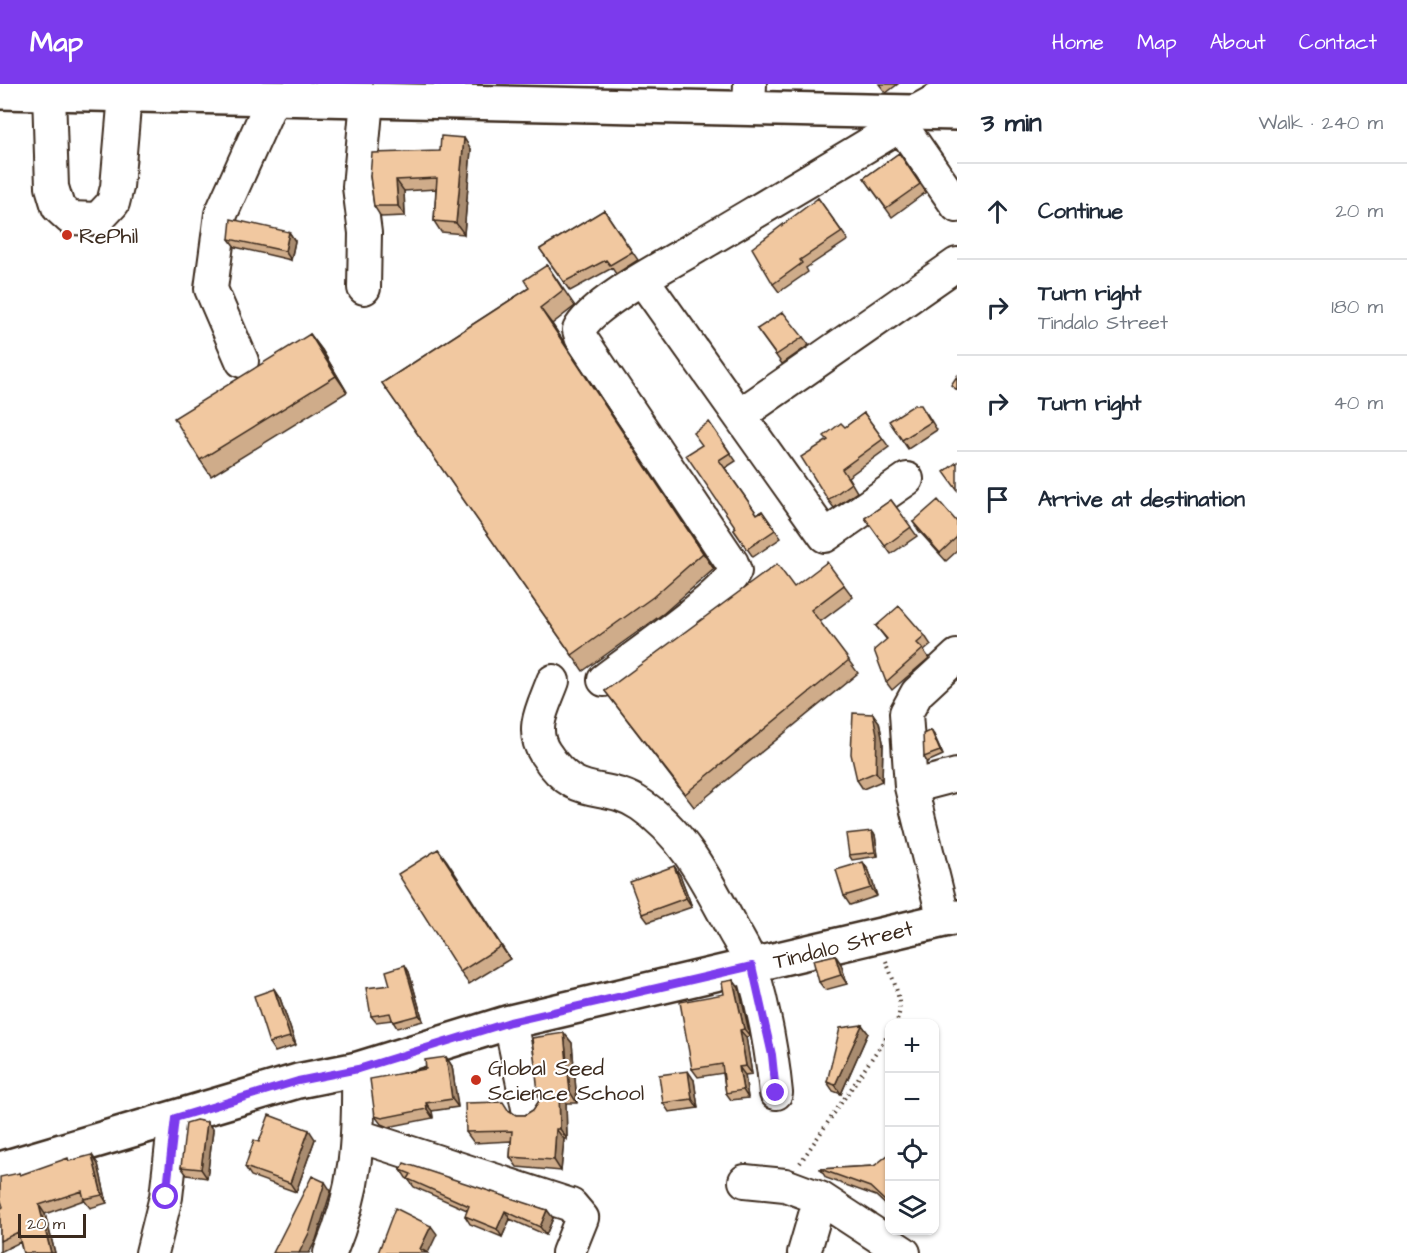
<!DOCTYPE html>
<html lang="en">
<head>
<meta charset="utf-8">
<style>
  :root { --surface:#fff; --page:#f2f2f3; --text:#1f2937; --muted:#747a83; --line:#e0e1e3; --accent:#7c3aed }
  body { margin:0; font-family:"Architects Daughter",sans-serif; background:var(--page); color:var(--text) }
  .controls { position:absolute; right:18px; bottom:18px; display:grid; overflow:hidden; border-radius:12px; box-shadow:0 2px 4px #0004 }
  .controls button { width:54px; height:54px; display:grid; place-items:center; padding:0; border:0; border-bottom:2px solid var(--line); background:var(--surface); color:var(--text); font:30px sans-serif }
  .scale { position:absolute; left:18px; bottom:15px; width:68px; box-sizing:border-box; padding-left:6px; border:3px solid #3b2a1e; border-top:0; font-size:16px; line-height:21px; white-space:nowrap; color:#3b2a1e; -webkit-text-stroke:4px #fff; paint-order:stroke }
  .stop { position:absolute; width:18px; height:18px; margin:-14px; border:4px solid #7c3aed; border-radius:50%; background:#fff }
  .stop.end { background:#7c3aed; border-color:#fff; box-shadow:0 2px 6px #0008 }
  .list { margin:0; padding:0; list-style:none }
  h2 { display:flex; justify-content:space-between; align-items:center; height:78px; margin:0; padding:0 24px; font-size:26px }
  h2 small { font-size:20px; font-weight:400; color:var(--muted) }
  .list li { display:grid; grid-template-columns:39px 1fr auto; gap:18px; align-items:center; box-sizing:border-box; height:96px; padding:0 24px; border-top:2px solid var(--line) }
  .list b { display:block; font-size:22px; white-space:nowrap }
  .list p { margin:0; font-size:20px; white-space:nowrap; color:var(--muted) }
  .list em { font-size:20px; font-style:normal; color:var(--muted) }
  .icon { flex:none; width:33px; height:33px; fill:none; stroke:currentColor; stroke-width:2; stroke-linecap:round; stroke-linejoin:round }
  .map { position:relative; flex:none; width:957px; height:1169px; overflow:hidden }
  header { display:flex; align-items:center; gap:36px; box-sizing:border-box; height:84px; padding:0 30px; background:var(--accent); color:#fff }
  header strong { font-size:28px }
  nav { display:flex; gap:33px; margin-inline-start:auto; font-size:21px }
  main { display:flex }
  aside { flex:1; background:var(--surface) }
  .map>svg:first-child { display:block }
</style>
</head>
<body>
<header>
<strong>Map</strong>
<nav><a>Home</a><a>Map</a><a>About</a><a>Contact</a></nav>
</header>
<main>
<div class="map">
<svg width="957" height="1169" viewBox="0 0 957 1169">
  <rect width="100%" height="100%" fill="#fff"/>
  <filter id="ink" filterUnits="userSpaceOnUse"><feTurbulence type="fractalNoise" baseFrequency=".0167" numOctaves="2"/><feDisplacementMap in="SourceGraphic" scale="12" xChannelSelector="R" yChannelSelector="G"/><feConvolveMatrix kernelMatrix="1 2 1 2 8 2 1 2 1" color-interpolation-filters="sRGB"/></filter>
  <g filter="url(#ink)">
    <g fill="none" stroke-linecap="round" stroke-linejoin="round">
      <defs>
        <path id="minor" d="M49,9L52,103L58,123L70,134L98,135L113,119L117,103L125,11
          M749,23L750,0
          M901,41L957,122
          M643,196L825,452L907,395
          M364,204L365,149L359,103L367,16
          M242,277L211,205L221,130L273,14
          M740,331L957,180
          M604,596C631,575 723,513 735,487L732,479L582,256L579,246C591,220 666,181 693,165C762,124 832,83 901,41L913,29L957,5
          M553,597C544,622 529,645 545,669C578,720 603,695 641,721C684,750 706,796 730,840C737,854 748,869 752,884C764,925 772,968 776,1009
          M911,703L957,691
          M944,836L911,703L906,629L917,609L957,572
          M510,938L528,1024
          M359,1052L571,1121L582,1134L568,1169
          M745,1097L785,1101L820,1114L904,1169
          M152,1169L166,1113L175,1034
          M330,1169C357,1104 359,1054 358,985
          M804,1169L820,1114"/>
        <path id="major" d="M0,8L957,29
          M0,1085L298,997L358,985L510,938L957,833"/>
      </defs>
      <use href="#minor" stroke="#3b2a1e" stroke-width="36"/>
      <use href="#major" stroke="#3b2a1e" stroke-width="38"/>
      <path stroke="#3b2a1e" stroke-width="4" stroke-dasharray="1.5 4.5" stroke-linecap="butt" d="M886,877C892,894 907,923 895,940
        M800,1079L890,948"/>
      <use href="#minor" stroke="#fff" stroke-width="32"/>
      <use href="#major" stroke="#fff" stroke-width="33"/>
    </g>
    <path fill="#cfac8a" stroke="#3b2a1e" stroke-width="1.5" d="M879,0H898L886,9Z
      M471,65L464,150L441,148L434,137L436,105L404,107L405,132L381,133L374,122L370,92L440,67Z
      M899,69L926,108L892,133L864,94Z
      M818,114L848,156L806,184L808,188L779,208L773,200Z
      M604,126L638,176L616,190L612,184L570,207L540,165Z
      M289,148L295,157L291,176L235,163L229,155Z
      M547,181L575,222L552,240L714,485L664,529L583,587L382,299L529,204Z
      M757,245L803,253L809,261L782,280Z
      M310,250L322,266L347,308L211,392L200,376Z
      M864,329L889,363L848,393L857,408L834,424L828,416V356Z
      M927,330L937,346L908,365L902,356Z
      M709,338L736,377L725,384L757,430L762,427L781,454L753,473L734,446L736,444Z
      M891,416L917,452L891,470L865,434Z
      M913,438H957V467L946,477L919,447Z
      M844,501L853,513L820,538L858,589L694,723L605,607Z
      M876,542L925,552L931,561L924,567L929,574L892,606L886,598L887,556Z
      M873,630L879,638L883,658L882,697L863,705L857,696Z
      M934,651L943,671L927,678L924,673Z
      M875,751L878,772L852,776L849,771Z
      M438,765L510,875L469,900L460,888Z
      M674,782L680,791L692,823L648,838L642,830Z
      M869,787L877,812L850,821L844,812Z
      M835,871L841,880L847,900L825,906L819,898Z
      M405,881L409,888L423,937L397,944L392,936L376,938L371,932L390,901Z
      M733,896L739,904L750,952L746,953L752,990L745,991L748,1014L731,1016L726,1009L723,989L698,993L692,985L724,910Z
      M274,905L280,914L296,961L275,968L269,959Z
      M862,941L868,949L841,1010L833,1007L827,998Z
      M564,949L572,959L577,1019H566L567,1055H564L561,1087L517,1083L510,1073L511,1057L474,1059L466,1048L510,1027L516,1031H525L533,1026L539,1017Z
      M446,973L452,982L458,1023L432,1027L433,1034L388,1043L381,1040L375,1032L426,985Z
      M694,996L698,1024L669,1028L663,1019Z
      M213,1046L207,1094L187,1091L181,1083Z
      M315,1055L296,1108L251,1092L245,1083L259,1058Z
      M890,1072V1125L876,1112L826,1094L820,1085L874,1082Z
      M69,1077L98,1080L107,1119L90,1124L84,1116L45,1130L55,1169H23L20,1158L0,1168V1125L3,1123L19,1089L20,1091Z
      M401,1086L547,1126L553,1134L546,1151L510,1135L502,1153L470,1140L465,1132L467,1126L414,1103L408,1095L406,1094Z"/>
    <path fill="#a98c70" stroke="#3b2a1e" stroke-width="1.5" d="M464,54L471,65L464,150L456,139Z
      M396,96L404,107L405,132L398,122Z
      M289,148L295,157L291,176L285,167Z
      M540,224L552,240L714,485L703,469Z
      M310,250L322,266L347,308L336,292Z
      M873,630L879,638L883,658L882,697L876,688Z
      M931,646L934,651L943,671L940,667Z
      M872,747L875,751L878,772L875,768Z
      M438,765L447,777L510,875L501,862Z
      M863,778L869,787L877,812L871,804Z
      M674,782L680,791L692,823L686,814Z
      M835,871L841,880L847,900L841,891Z
      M405,881L409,888L423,937L419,931Z
      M733,896L739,904L750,952L744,945Z
      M274,905L280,914L296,961L290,953Z
      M862,941L868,949L841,1010L835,1001Z
      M740,946L746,953L752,990L746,982Z
      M564,949L572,959L577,1019L570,1008Z
      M446,973L452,982L458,1023L452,1015Z
      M739,983L745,991L748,1014L743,1006Z
      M688,987L694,996L698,1024L692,1015Z
      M559,1009L566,1019L567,1055L560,1045Z
      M426,1019L432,1027L433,1034L427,1025Z
      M207,1038L213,1046L207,1094L201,1085Z
      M556,1045L564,1055L561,1087L554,1076Z
      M309,1046L315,1055L296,1108L290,1099Z
      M92,1071L98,1080L107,1119L102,1111Z
      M325,1098L331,1107L316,1156L309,1169H299Z
      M39,1121L45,1130L55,1169H51Z
      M547,1126L553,1134L546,1151L540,1143Z
      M505,1127L510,1135L502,1153L497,1145Z
      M431,1142L437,1150L428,1169L420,1165Z"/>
    <path fill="#f1c8a0" stroke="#3b2a1e" stroke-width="1.5" d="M441,52L464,54L456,139L434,137L437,94L396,96L398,122H374L370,92L372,69L440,67Z
      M899,69L920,100L886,124L864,94Z
      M818,114L842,148L800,176L802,179L773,200L752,164Z
      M604,126L632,168L610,181L606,176L564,198L540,165Z
      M231,135L289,148L285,167L229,155Z
      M547,181L563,206L540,224L703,469L653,513L572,571L382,299L529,204L524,196Z
      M783,228L803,253L776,271L757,245Z
      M310,250L336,292L200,376L174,334Z
      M957,292V306L951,301Z
      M914,321H921L931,338L902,356L889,337Z
      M864,329L883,355L842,385L851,399L828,416L801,373L828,356L824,352L841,339L845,343Z
      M709,338L730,369L719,376L757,430L762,427L775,446L747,465L734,446L736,444L686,371L702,361L693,349Z
      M957,378V406L944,388Z
      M891,416L911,443L885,462L865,434Z
      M938,416L957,438V453L940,469L913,438Z
      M827,478L844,501L811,526L849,576L685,710L605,607L777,480L794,503Z
      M899,522L925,552L917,559L923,565L886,598L874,566L887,555L876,542Z
      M853,629L873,630L877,650L876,688L857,696L851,670Z
      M931,646L940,667L924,673L923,650Z
      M872,747L875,768L849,771L846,750Z
      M438,765L501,862L460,888L398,790Z
      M863,778L871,804L844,812L836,786Z
      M674,782L686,814L642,830L630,798Z
      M835,871L841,891L819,898L813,876Z
      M405,881L419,931L393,938L390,929L371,932L366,904L390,901L386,887Z
      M733,896L744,945L740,946L746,982L739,983L743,1006L726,1009L722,980L692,985L680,918L724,910L722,898Z
      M274,905L290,953L269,959L254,912Z
      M862,941L835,1001L827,998L840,944Z
      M564,949L570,1008L559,1009L560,1045H556L554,1076L510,1073L512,1047L466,1048L465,1019L503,1018L508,1026L516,1031H525L533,1026L539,1017L532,954Z
      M446,973L452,1015L426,1019L427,1025L382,1034L375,1032L370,995L426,985L425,976Z
      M688,987L692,1015L663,1019L659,991Z
      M269,1031L309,1046L290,1099L245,1083L254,1056L259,1058Z
      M196,1036L207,1038L201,1085L181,1083L186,1039Z
      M92,1071L102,1111L84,1115L82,1107L39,1121L51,1169H23L18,1148L0,1157V1125L3,1123L0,1114V1093L19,1089L20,1091L68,1074L69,1077Z
      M888,1071L890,1072V1112L885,1117L870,1103L820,1085L874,1082Z
      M404,1079L547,1126L540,1143L505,1127L497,1145L465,1132L469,1122L408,1095L411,1090L401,1086Z
      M312,1092L325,1098L310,1147L299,1169H273Z
      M395,1124L431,1142L420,1165L427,1169H378Z"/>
  </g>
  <g fill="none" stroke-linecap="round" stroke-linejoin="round" filter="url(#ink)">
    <path stroke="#7c3aed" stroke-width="8" d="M166,1113L175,1034L298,997L358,985L510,938L752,882L772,971L776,1009"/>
  </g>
  <g fill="#c8321e" stroke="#fff" stroke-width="2">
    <circle cx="67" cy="151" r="6"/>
    <circle cx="476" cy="996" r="6"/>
  </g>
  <g text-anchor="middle" stroke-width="4.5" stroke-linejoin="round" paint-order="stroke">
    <g font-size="22" fill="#3b2a1e" stroke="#fff" text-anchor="start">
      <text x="79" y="159">RePhil</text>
      <text x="488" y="991">Global Seed<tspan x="488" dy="25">Science School</tspan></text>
    </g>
    <g font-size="22" fill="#3b2a1e" stroke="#fff">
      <text transform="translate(843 860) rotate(-14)" y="8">Tindalo Street</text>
    </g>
  </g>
</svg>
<div class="controls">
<button>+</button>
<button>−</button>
<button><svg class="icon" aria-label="locate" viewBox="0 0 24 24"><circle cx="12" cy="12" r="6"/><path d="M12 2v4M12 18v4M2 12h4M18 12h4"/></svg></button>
<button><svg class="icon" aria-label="layers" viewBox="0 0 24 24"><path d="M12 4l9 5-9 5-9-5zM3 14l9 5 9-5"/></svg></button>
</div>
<div class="scale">20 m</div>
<div class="stop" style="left:166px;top:1113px"></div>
<div class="stop end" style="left:776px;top:1009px"></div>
</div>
<aside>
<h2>3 min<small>Walk · 240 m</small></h2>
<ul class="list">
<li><svg class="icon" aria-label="ahead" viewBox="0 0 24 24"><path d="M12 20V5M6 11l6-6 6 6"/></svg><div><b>Continue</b></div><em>20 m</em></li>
<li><svg class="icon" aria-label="right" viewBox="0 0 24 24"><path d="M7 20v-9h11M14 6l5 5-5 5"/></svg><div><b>Turn right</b><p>Tindalo Street</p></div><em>180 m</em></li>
<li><svg class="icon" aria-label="right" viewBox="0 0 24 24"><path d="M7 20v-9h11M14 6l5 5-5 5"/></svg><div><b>Turn right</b></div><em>40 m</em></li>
<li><svg class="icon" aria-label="arrive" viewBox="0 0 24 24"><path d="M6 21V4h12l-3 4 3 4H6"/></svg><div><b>Arrive at destination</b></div></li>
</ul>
</aside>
</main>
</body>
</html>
